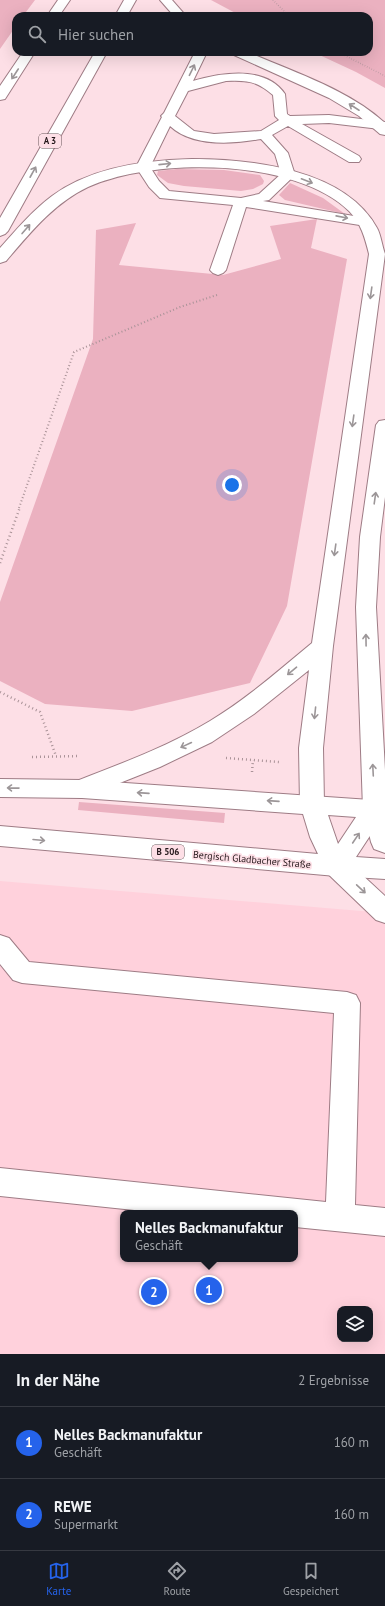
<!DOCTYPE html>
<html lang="de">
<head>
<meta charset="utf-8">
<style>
  :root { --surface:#171b24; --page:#20242c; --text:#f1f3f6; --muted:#9ea1a6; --line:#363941; --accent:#2563eb }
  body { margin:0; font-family:"PT Sans",sans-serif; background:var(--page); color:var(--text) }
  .controls { position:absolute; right:12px; bottom:12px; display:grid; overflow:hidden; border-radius:8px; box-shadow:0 4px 16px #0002 }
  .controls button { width:36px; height:36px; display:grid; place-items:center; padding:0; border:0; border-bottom:1px solid var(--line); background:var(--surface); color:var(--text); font:20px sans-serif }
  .you { position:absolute; left:232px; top:485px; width:14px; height:14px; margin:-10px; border:3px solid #fff; border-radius:50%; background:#1a73e8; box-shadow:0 0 0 6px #1a73e833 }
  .badge { display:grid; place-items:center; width:26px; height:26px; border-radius:50%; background:var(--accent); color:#fff; font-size:13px; font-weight:700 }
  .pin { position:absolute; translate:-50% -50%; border:2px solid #fff; box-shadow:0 1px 4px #0006 }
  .popup { position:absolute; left:120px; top:1210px; width:178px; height:52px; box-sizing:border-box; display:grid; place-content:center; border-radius:8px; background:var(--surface); filter:drop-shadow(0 1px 3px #0005); font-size:13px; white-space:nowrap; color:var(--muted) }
  .popup b { font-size:15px; color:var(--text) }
  .popup::after { content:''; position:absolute; left:50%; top:100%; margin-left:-8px; border:8px solid transparent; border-top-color:var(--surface) }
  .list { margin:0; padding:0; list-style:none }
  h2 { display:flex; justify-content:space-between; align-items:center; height:52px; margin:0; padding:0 16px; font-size:17px }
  h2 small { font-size:13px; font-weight:400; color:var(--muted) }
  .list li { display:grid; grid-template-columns:26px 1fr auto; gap:12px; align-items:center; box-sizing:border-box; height:72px; padding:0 16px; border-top:1px solid var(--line) }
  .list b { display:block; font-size:15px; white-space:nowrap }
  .list p { margin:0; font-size:13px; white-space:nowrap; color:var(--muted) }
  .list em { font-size:13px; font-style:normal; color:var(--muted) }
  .icon { flex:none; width:22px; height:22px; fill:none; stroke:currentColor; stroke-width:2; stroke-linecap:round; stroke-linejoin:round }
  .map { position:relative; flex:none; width:385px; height:1354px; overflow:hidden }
  .search { position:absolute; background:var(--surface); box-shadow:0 4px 16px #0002; left:12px; right:12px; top:12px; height:44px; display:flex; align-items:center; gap:10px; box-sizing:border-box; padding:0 14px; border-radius:12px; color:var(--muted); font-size:15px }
  .sheet { height:196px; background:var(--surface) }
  nav { display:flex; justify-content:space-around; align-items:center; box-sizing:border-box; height:56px; border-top:1px solid var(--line); background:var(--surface); font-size:11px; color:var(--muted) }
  nav a { display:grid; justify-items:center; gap:2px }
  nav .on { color:var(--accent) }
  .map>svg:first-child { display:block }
</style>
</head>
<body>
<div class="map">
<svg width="385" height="1354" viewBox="0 0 385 1354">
  <rect width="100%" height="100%" fill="#fddfe6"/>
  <path fill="#ffd1dc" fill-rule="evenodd" d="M0,881L385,913V1354H0ZM123,1213H295V1259H123ZM340,1309H370V1339H340Z"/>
  <path fill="#ebb1c0" d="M0,0H35L23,16H16V26L0,49Z
    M211,0H385V88L356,72L313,52H369V16H241Z
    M177,169L224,170L260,175L264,181L263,184L253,189L241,191L184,186L168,183L157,175L158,171Z
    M290,183L323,198L345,214L285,200L279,195Z
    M317,219L311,248L347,259L287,606L250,683L132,711L45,704L0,681V602L93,339L96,230L136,223L119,265L223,275L281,259L270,226Z
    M79,802L225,813L224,823L78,810Z"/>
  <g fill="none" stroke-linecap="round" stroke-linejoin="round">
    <defs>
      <path id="service" d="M195,52H207L193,81C221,73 265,65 285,94L287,114L290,116L329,115L385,122V127L380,129L329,123L302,124L359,156L361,159L359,162H349L288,126L272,135L288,153L295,175L269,200L263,201L366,218L371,219L373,222L371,225L366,226L246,207L226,270L223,273L218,275L213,273L210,270L233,205L160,198L149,187L136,167L162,117L161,116L164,113ZM226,81C247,80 257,81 273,95L275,116L279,120L261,131L214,134L194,131L175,116L188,91ZM170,126C192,147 233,144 261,139L275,154L281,174L259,194L241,198L169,191L159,181L150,167Z
        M0,935L9,938L29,962L347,992L356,995L360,1003L355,1205L385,1208V1236L295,1227V1213H163L0,1196V1168L326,1202L334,1013L22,983L13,980L0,964Z"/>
      <path id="minor" d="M375,800L383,802L385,805V853L374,849L371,842L363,809L367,802Z
        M336,856L345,859L385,896V923L376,920L327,873L324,866L327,859Z"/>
      <path id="primary" d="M0,779L82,780L385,801V819H381L356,857L385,859V879L336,876L0,846V826L318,854L310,837L303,814L82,798L0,797ZM328,815L356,817L338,844Z"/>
      <path id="motorway" d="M58,0H70L59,16H47Z
        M124,0H136L127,16H115Z
        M160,0H172L186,16H174Z
        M23,52H35L5,99L0,100V86Z
        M95,52H107L8,231L5,234L0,236V218Z
        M232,52H248C293,72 348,89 385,123V135L380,134L359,116L329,98L234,55Z
        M192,159C251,159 345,169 377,228C381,235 382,246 385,254L333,646L323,748L324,804L320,811L312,813L304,811L300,804L299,748L309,670L254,714L212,742L160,767L82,798L74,796L70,789L74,782C120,764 167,747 210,721C247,699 279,670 312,643L369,254C365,238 361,223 349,211C294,158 154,157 88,187C54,203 30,233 6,261L0,263V248C16,230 32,211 52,196C91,167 145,160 192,159Z
        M385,420V497L380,537L376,607L385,770V813L383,816L375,818L367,816L363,809L356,607L360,537L376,425L379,421Z"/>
    </defs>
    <use href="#service" stroke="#9e7c85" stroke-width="2"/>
    <use href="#minor" stroke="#9e7c85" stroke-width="2"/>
    <use href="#primary" stroke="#9e7c85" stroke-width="2"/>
    <use href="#motorway" stroke="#9e7c85" stroke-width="2"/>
    <path stroke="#aa9398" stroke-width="1.5" stroke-dasharray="0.5 2" stroke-linecap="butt" d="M273,0L289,16
      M338,52L385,76"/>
    <path stroke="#aa9398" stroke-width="2" stroke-dasharray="1 2.5" stroke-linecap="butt" d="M19,508L74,352L180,307L217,295"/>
    <path stroke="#aa9398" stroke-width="2.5" stroke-dasharray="1 3" stroke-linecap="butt" d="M0,563L20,507
      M0,692L40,712L56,756
      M32,757L79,756
      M226,758L279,762
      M252,772L253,760"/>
    <use href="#service" fill="#fff" fill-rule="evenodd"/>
    <use href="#minor" fill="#fff" fill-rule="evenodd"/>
    <use href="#primary" fill="#fff" fill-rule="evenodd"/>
    <use href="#motorway" fill="#fff" fill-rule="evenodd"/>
  </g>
  <defs><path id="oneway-shaft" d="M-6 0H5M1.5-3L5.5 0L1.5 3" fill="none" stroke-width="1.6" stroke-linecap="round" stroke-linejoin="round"/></defs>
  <g stroke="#9c9698">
    <use href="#oneway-shaft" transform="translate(192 70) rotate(-64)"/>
    <use href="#oneway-shaft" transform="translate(15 74) rotate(123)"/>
    <use href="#oneway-shaft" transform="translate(354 107) rotate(-147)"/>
    <use href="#oneway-shaft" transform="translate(165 164) rotate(-6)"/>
    <use href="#oneway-shaft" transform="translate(33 172) rotate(-61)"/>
    <use href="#oneway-shaft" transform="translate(307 181) rotate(21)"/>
    <use href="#oneway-shaft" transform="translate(342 217) rotate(11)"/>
    <use href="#oneway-shaft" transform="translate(26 229) rotate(-49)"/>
    <use href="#oneway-shaft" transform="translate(371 293) rotate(98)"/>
    <use href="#oneway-shaft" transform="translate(353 421) rotate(98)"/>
    <use href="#oneway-shaft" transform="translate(375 498) rotate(-82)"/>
    <use href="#oneway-shaft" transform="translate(335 550) rotate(98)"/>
    <use href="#oneway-shaft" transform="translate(366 640) rotate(-91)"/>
    <use href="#oneway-shaft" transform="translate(292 671) rotate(140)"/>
    <use href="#oneway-shaft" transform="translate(315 713) rotate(96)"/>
    <use href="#oneway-shaft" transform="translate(186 745) rotate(155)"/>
    <use href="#oneway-shaft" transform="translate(373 770) rotate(-93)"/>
    <use href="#oneway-shaft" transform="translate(13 788) rotate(-179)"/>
    <use href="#oneway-shaft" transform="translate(143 793) rotate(-176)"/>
    <use href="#oneway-shaft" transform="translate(273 801) rotate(-176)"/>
    <use href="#oneway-shaft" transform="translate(356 838) rotate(-56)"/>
    <use href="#oneway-shaft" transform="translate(39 840) rotate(5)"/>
    <use href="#oneway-shaft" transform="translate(361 889) rotate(43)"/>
  </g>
  <g text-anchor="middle" stroke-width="3.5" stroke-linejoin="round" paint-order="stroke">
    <g fill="#fddfe6" stroke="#645256" stroke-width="1">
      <rect x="39" y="134" width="22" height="14" rx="3"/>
      <rect x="152" y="845" width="32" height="14" rx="3"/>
    </g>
    <g font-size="9" font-weight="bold" fill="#231619">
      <text x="50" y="144">A 3</text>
      <text x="168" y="855">B 506</text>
    </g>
    <g font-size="10" fill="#231619" stroke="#fddfe6">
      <text transform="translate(252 859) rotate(5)" y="4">Bergisch Gladbacher Straße</text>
    </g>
  </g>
</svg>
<div class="controls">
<button><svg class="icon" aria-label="layers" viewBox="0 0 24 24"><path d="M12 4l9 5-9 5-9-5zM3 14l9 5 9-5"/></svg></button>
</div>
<div class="you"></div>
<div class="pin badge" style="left:209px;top:1290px">1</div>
<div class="popup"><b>Nelles Backmanufaktur</b>Geschäft</div>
<div class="pin badge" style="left:154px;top:1292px">2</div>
<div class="search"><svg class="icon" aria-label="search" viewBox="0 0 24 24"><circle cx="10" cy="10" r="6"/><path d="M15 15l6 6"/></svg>Hier suchen</div>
</div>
<section class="sheet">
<h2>In der Nähe<small>2 Ergebnisse</small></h2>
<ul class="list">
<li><span class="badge">1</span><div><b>Nelles Backmanufaktur</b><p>Geschäft</p></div><em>160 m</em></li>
<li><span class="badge">2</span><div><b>REWE</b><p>Supermarkt</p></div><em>160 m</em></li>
</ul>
</section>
<nav>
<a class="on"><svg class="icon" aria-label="map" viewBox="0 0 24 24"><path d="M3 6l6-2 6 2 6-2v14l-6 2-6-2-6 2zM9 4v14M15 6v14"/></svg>Karte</a>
<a><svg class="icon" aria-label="directions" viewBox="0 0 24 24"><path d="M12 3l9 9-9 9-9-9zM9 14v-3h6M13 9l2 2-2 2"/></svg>Route</a>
<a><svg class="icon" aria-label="saved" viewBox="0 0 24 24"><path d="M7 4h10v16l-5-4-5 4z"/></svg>Gespeichert</a>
</nav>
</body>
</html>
